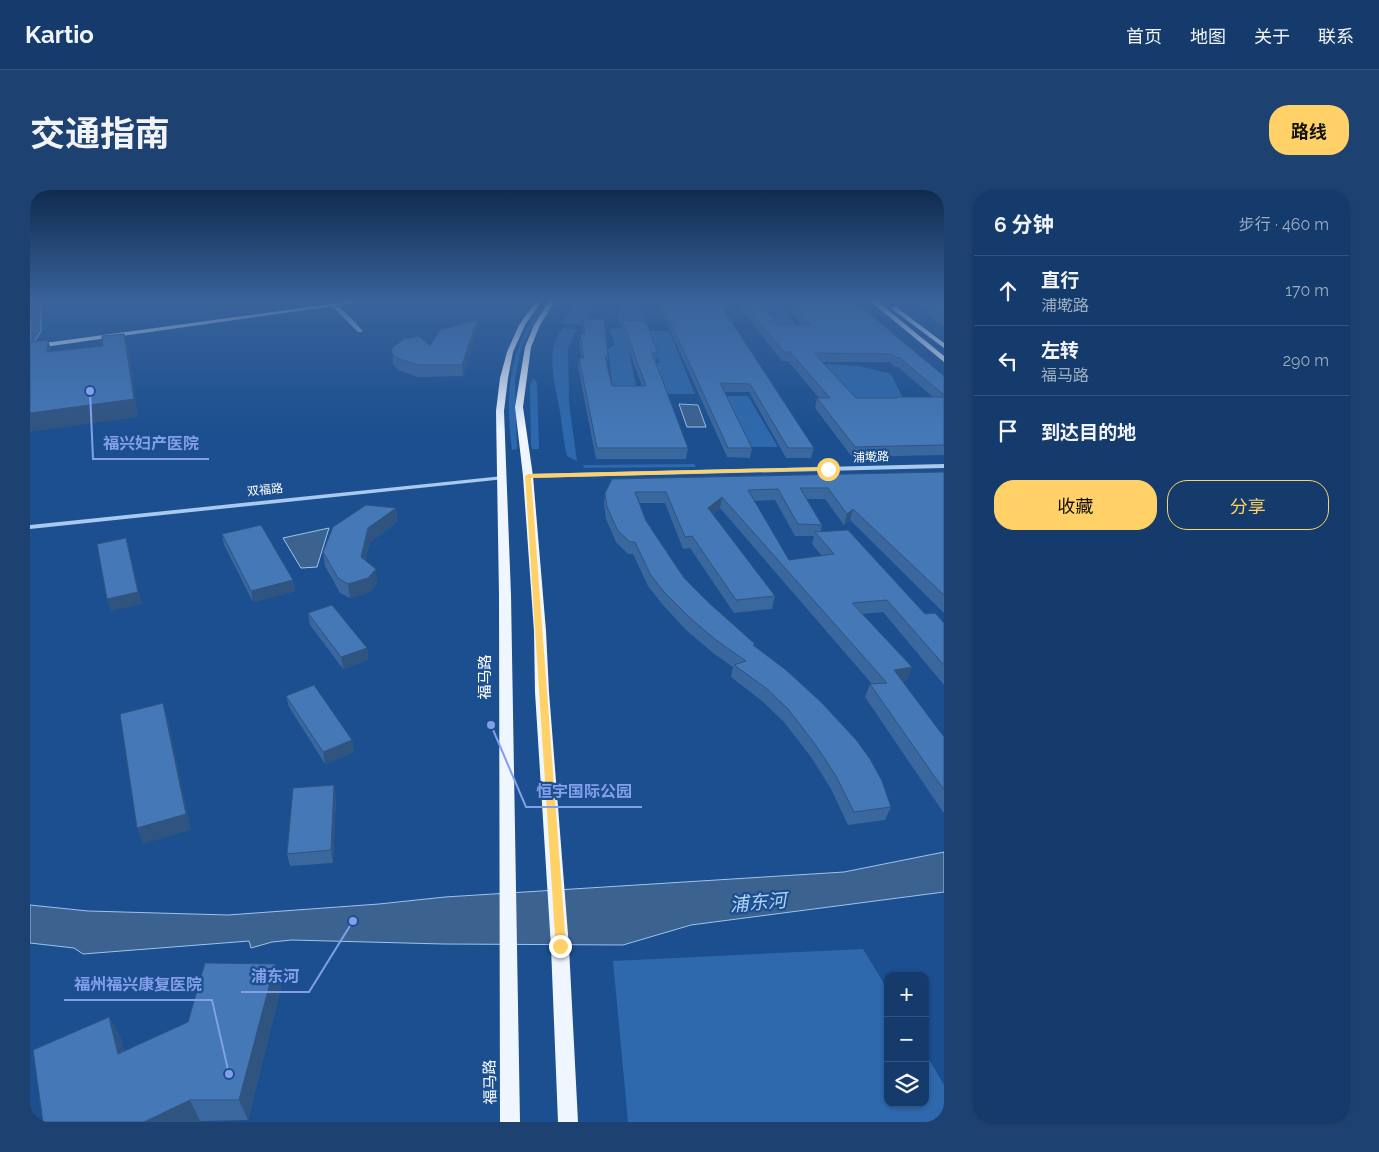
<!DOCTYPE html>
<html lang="zh">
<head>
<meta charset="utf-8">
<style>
  :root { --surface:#143b6b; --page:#1d4271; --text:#f1f3f6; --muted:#9dadc1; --line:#33557e; --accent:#ffd166 }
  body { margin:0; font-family:Raleway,"Noto Sans SC",sans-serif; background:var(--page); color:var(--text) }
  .controls { position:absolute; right:15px; bottom:15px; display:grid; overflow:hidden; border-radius:10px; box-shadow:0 1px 4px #0004 }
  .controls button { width:45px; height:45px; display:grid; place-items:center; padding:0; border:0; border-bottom:1px solid var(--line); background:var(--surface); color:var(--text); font:25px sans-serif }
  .stop { position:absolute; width:15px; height:15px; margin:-11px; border:4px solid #ffd166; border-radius:50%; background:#fff }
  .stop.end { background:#ffd166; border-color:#fff; box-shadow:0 1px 5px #0008 }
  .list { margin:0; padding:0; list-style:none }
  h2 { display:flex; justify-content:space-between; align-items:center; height:65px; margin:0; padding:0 20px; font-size:21px }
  h2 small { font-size:16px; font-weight:400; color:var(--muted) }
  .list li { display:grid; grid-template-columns:32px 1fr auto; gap:15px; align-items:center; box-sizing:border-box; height:70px; padding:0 20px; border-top:1px solid var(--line) }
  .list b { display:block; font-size:19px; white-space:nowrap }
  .list p { margin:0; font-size:16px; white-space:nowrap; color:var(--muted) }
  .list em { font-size:16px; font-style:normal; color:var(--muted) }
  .actions { display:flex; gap:10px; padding:15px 20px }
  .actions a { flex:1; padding:11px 0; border:1px solid var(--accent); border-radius:20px; text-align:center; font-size:18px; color:var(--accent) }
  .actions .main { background:var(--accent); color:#111 }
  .icon { flex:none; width:28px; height:28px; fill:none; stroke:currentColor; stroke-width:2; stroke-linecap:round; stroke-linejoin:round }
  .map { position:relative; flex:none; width:914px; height:932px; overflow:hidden; border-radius:20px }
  header { display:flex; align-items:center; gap:30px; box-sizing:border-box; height:70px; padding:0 25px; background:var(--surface); border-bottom:1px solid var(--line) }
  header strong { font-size:24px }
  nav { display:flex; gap:28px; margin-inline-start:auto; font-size:18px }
  .intro { display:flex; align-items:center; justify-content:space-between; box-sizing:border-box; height:120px; padding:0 30px }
  h1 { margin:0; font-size:35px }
  .button { padding:12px 22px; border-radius:20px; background:var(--accent); color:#111; font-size:18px; font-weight:700 }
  main { display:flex; gap:30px; padding:0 30px }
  aside { flex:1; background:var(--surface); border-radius:20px; box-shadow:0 1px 4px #0004 }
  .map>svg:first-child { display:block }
</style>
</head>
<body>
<header>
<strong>Kartio</strong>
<nav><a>首页</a><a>地图</a><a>关于</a><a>联系</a></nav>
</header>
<div class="intro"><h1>交通指南</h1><a class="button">路线</a></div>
<main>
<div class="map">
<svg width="914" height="932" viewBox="0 0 914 932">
  <rect width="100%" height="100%" fill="#1b4f8f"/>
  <path fill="#2e69ad" d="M546,111H563L558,124L557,135L530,134Z
    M593,111H609L617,135H590L587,127L589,125L588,120L593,116Z
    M725,112H749L767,136H744Z
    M513,116L491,158L485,189L487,259L482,260C475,210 478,155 513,116Z
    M533,138L547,139L538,158L539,213L547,271L537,266C533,249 532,233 529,216C524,190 515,161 533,138Z
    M594,138L607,200L583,203L578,159L585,155L580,139Z
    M618,141H639L665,204H632L622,173H630Z
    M795,174L829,176L861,184L875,212H827Z
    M503,188L507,193L509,259H502L501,254L500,197Z
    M694,206H718L748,257H721Z
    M664,274L666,277L554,278L553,275Z
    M833,759L858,800V913H895V863L914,895V932H598L583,771Z"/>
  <path fill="#3c6290" stroke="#9cc4f0" d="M11,111V141L0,159V112Z
    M649,214L668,215L676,237H657Z
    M299,338L287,377L271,378L253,348Z
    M914,662V702L661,735L593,755L413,754L262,750L242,752L221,758L219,751L53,764L44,758L0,753V715L58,721L198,725L349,714L415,707L814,682Z"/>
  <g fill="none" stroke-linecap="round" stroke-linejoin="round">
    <path fill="#a9c9ee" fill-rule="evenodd" d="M293,111C308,111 322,130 332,140V142H328L306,120Z
      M914,274V278L498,288L495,286L498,284Z
      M473,286L475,287V289L0,339V335Z"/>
    <path fill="#f0f6ff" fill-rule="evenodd" d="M323,111H339L0,159V155Z
      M506,111H512L495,135L483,162L478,188L474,221L481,405L490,932H470L469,405L466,221L470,188L477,162L489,135Z
      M519,111H525L510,135L501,157L493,217L503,286L516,441L519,502L539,757L548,932H528L521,757L505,502L504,441L493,286L485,217L495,157L504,135Z
      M840,111H847L914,166V172Z
      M862,117H866L914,153V158L862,119Z"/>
  </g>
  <path fill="#3a679d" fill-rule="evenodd" d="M627,111H688L784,258L781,268H756L719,202H694L722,258L720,268L697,267Z
    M705,111H729L748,135H772L752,111H824L914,186V265L822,267L785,218L787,208H789L758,171H752ZM792,172H860L864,177H868L903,207H866V208H826Z
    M883,111H914V137L898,125L899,123Z
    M553,129L578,166L577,175L582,196H612L591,139L592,130L628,163L626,172H625L658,258L656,269H566L548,177L549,168H552L549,153L550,144H554L553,138Z
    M447,141L433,186L388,187L368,180L363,174L362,158L400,156Z
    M914,282V423L820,330L814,335L795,309H776L792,335L791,342L895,424L914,433V495L853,422L832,424L882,477L877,490L872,491L914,547V622H913L835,507L840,494H842L690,318L683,324L745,406L742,419L704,423L660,358L653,359L635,313H609L616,331L654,388L679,413L724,456L861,617L855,630L818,635L801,599L781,567L754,532L732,511L701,487L703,477L683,463L656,440L632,414L618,396L603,364H598L586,352L576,329L574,314L575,303ZM745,310L765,346H784L782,354L792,366L759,370L724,311Z
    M366,318L367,332L340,352L335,370L347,393L340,402L320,408L310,403L295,376L293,362Z
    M192,344L263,390L265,401L223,412L194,355Z
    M278,423L337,458L338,470L313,479L280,435Z
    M256,506L322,550L324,562L295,574L259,517Z
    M306,607L303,673L260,676L257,664Z
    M245,774L251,797L218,930L170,931L168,932H13L79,827L91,849L94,862L158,832Z"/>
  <path fill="#305480" d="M447,130V141L433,186L432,175Z
    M94,144L99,159L108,227L0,242V223Z
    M18,150L23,165L17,162Z
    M692,307L690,318L676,330L678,318Z
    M366,318L367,332L340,352L332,381L331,367L338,338Z
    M823,319L820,330L814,335L817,324Z
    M96,348L99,359L112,414L81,421L77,409Z
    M346,379L347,393L340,402L320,408L318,394Z
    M263,390L265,401L223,412L221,401Z
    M337,458L338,470L313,479L311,467Z
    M882,477L877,490L859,493L864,480Z
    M133,513L138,529L161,640L113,654L107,638Z
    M322,550L324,562L295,574L293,562Z
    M304,595L306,607L303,673L301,660Z
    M245,774L251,797L218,930L209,910Z
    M79,827L91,849L100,886L88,864Z
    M160,910L170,931L168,932H114Z"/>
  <path fill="#4478b7" stroke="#305480" d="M631,111H688L784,258H758L720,194L690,193L722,258H698Z
    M712,111H729L748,135H780L760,111H824L914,186V205L870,168H867L862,164L784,163L826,208H867L866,207H914V255L825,257L787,208H800L760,162H754Z
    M895,111H914V127L900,118H904Z
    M553,129H574L578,166H575L582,196H616L592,130L615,131L628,163H622L658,258H567L549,168H554L550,144H555Z
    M447,130L432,175H388L367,168L362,163V158L374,149L389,146L400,156L410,140Z
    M94,144L104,209L0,223V152L18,150L17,162L73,156L72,146Z
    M914,282V405L823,319L817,324L798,298H770L792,335L768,334L748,299L718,300L759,370L804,364L785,342L818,340L895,424L905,423L914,433V475L857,410L822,413L882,477L864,480L914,547V600L840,494L857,493L692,307L678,318L745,406L706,410L662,346L655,347L636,302H605L616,331L654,388L679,413L725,454L723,455L756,480L792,513L827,551L840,569L852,591L861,617L824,622L806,586L785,554L758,519L736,498L704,475L716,471L686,450L659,427L634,402L620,384L605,352H600L588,341L577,317L575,303L582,289Z
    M336,315L366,318L338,338L331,367L346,379L338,388L318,394L308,388L293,362L303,337Z
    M231,335L263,390L221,401L192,344Z
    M96,348L108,402L77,409L67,354Z
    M302,415L337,458L311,467L278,423Z
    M284,495L322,550L293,562L256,506Z
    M133,513L156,624L107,638L90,524Z
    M304,595L301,660L257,664L263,598Z
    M175,773L245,774L209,910H160L114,932H13L3,860L79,827L88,864L158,832Z"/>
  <linearGradient id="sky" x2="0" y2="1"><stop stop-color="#0f2b4f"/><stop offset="0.46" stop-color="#39639b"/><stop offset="1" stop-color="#39639b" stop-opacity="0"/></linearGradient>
  <rect width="914" height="241" fill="url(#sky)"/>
  <path fill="#ffd166" d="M798,277L800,280L501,288L536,756L535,760L530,762L526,760L495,286L498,284Z"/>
  <g text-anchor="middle" stroke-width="4.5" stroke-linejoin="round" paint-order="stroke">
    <g font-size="12" fill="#fff" stroke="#1b4f8f">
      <text transform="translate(841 267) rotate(-2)" y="4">浦墘路</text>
      <text transform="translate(235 300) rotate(-6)" y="4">双福路</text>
    </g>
    <g font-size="15" fill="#fff" stroke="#1b4f8f">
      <text transform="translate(455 487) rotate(-90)" y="5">福马路</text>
      <text transform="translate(460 892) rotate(-91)" y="5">福马路</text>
    </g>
    <g font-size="19" font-style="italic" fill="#b5d3f5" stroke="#1b4f8f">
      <text transform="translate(728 712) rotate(-5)" y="7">浦东河</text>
    </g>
  </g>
  <path fill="none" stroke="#839eea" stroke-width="2" d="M60 201L63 269H179M461 535L496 617H612M323 731L279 802H211M199 884L182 810H34"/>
  <g fill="#839eea" stroke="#1b4f8f" stroke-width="2">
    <circle cx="60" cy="201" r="5"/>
    <circle cx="461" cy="535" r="5"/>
    <circle cx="323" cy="731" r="5"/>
    <circle cx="199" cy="884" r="5"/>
  </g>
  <g font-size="16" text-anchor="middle" font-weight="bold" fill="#839eea" stroke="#1b4f8f" stroke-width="4.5" stroke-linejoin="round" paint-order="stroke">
    <text x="121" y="259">福兴妇产医院</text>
    <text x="554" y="607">恒宇国际公园</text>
    <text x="245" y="792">浦东河</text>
    <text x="108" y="800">福州福兴康复医院</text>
  </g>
</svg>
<div class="controls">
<button>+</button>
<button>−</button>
<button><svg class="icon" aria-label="layers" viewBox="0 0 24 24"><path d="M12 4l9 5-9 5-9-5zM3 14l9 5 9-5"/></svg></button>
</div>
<div class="stop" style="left:798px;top:279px"></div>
<div class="stop end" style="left:530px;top:756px"></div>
</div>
<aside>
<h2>6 分钟<small>步行 · 460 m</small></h2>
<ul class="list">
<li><svg class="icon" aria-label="ahead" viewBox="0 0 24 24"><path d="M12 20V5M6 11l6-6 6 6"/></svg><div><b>直行</b><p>浦墘路</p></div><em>170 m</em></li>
<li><svg class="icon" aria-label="left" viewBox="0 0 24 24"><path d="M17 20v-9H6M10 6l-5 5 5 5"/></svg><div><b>左转</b><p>福马路</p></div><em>290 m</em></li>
<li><svg class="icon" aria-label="arrive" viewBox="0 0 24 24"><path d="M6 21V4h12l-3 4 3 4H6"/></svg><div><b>到达目的地</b></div></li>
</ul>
<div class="actions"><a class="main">收藏</a><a>分享</a></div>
</aside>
</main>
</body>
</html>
